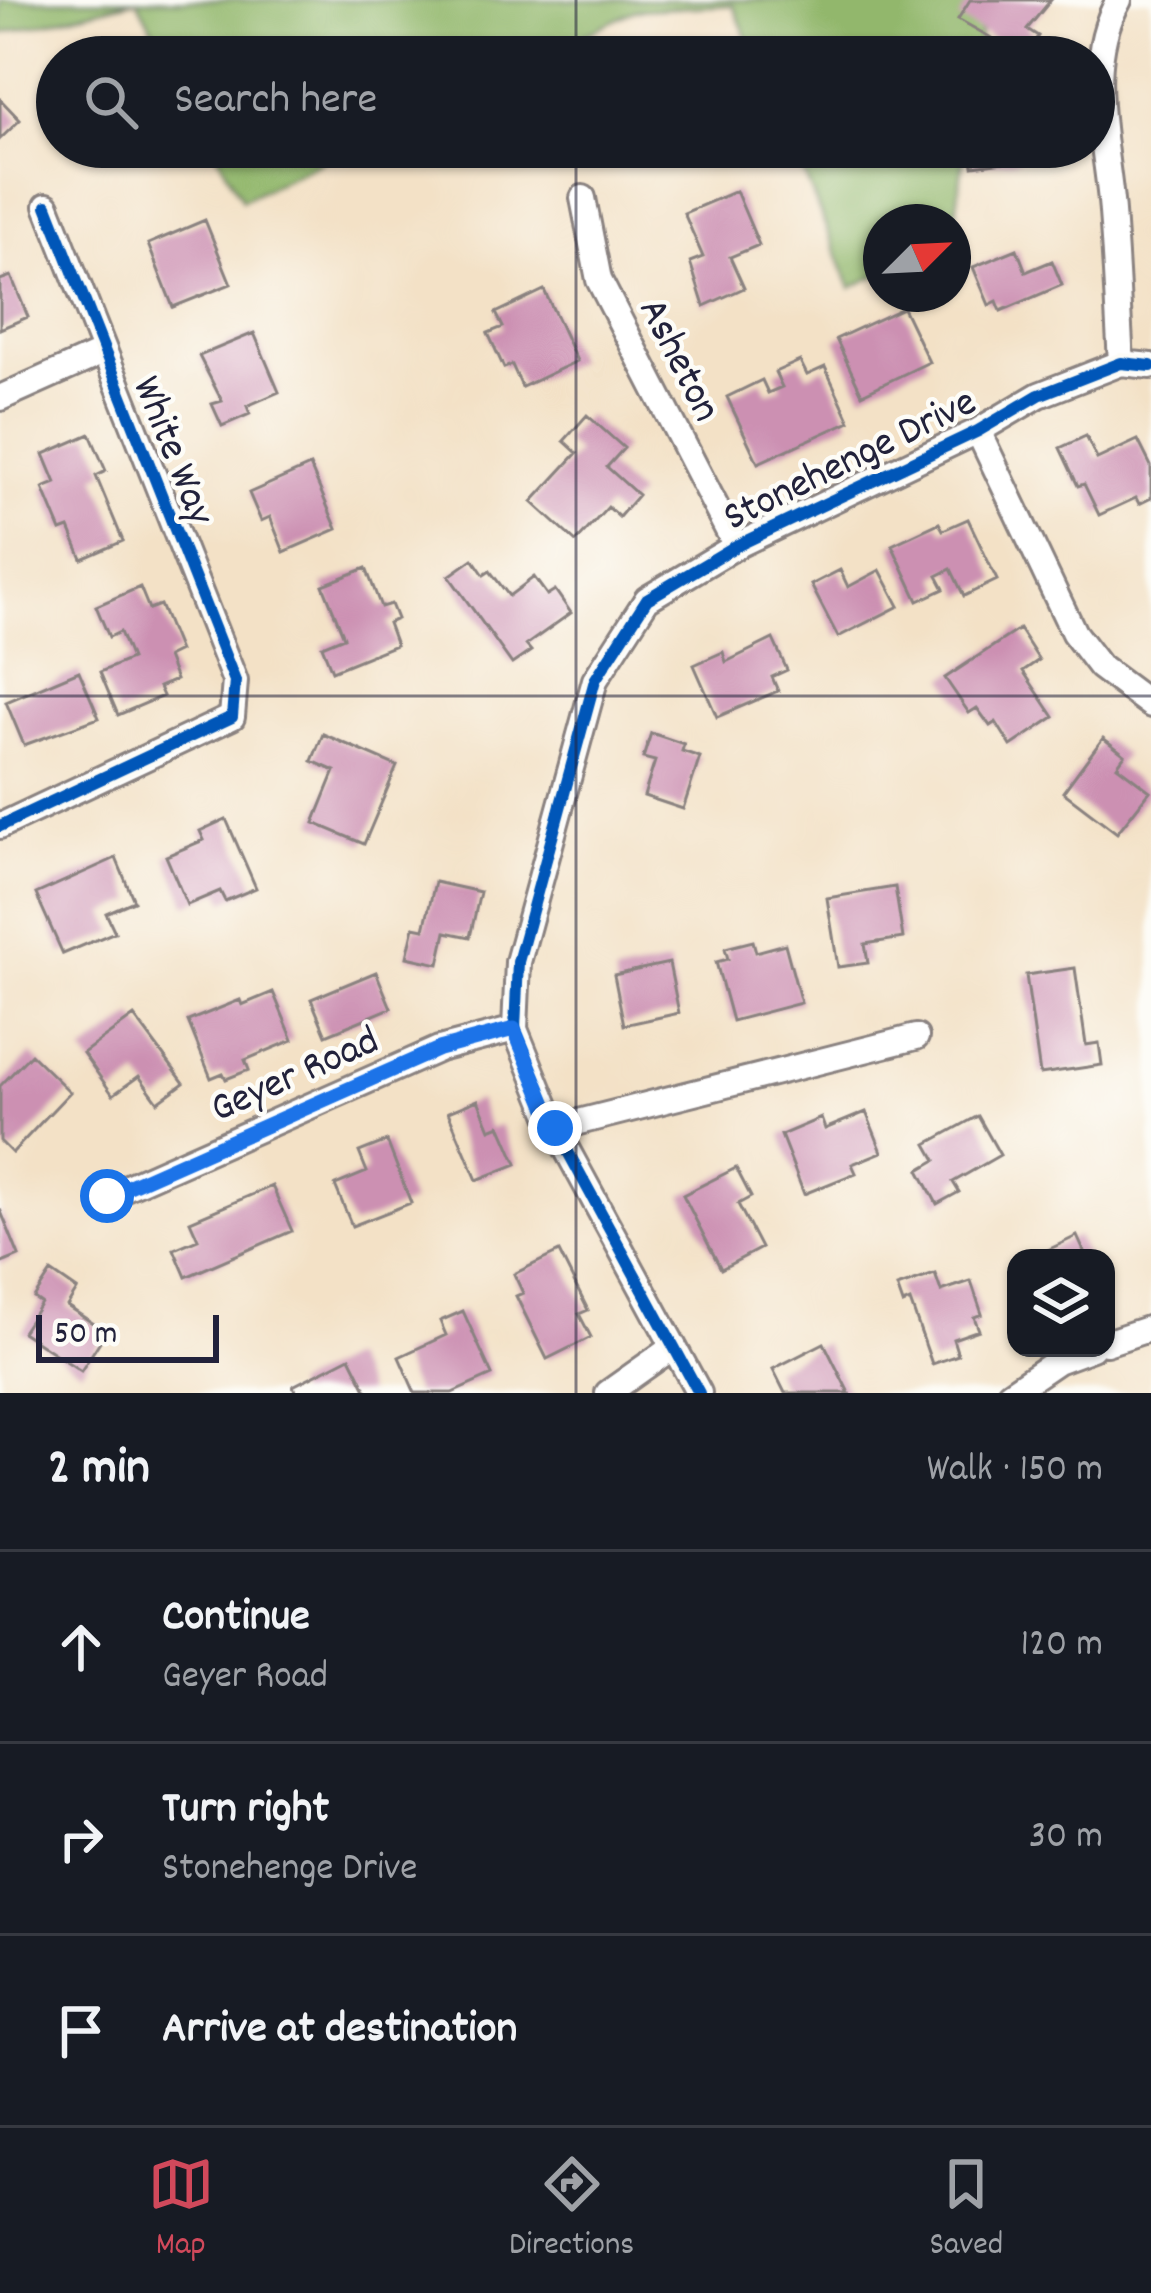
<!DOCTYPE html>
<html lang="en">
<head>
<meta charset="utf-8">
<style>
  :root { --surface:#171b24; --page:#20242c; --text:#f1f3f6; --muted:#9ea1a6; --line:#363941; --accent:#d1495b }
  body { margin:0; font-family:Dekko,sans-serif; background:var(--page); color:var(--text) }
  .controls { position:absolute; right:36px; bottom:36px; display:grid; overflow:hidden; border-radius:24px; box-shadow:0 3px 9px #0004 }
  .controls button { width:108px; height:108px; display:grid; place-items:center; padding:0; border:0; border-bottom:3px solid var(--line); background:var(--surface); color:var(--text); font:60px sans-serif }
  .compass { position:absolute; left:863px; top:204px; width:108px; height:108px; border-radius:50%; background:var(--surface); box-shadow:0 3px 9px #0004; rotate:66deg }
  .scale { position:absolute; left:36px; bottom:30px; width:183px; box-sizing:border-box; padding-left:12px; border:6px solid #22223b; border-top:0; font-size:33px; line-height:42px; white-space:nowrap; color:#22223b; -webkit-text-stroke:9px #fdfcf7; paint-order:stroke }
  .stop { position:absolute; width:36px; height:36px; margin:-27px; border:9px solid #1a73e8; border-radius:50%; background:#fff }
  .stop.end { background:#1a73e8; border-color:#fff; box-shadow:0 3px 12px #0008 }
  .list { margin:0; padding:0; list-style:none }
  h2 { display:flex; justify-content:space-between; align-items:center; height:156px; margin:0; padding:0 48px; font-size:51px }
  h2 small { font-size:39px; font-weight:400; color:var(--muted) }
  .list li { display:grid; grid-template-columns:78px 1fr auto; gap:36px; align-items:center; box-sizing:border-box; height:192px; padding:0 48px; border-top:3px solid var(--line) }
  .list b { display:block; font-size:45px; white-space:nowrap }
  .list p { margin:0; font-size:39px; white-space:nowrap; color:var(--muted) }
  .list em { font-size:39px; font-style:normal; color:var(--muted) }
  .icon { flex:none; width:66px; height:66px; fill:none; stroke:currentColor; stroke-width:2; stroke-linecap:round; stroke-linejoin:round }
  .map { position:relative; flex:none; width:1151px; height:1393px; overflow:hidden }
  .search { position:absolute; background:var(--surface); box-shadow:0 3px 9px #0004; left:36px; right:36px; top:36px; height:132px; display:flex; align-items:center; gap:30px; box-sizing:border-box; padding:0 42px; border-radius:66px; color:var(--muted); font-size:45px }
  .sheet { height:732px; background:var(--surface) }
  nav { display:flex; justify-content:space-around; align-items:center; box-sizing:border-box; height:168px; border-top:3px solid var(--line); background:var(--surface); font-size:33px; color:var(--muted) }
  nav a { display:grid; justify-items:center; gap:6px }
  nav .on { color:var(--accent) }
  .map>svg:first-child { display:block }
</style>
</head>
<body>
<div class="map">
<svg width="1151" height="1393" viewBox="0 0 1151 1393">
  <rect width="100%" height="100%" fill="#fdfcf7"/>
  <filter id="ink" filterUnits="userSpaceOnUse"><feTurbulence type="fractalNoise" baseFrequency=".00833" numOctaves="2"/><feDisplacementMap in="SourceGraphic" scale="24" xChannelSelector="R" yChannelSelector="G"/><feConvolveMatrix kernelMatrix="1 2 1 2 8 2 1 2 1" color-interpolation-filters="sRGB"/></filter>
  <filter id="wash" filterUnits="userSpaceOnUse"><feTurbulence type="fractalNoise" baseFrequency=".004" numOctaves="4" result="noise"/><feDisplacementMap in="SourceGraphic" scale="48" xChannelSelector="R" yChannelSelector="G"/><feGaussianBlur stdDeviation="2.7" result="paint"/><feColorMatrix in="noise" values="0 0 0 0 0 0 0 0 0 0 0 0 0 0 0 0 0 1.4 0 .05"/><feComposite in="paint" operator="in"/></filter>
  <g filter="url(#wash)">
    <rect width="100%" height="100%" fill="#f3e1c6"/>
    <path fill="#92b76c" stroke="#5a6c54" stroke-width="3" d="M0,0H984L977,57H755L733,5L636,10L537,57H167L137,0L0,34Z
      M214,147H351L242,200Z
      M793,147H965L953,234V222H881V273L851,288Z"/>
    <g id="blocks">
      <path fill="#cc90b2" d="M970,0H1051L1027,29L1038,36L1025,57L958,19Z
        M0,99L20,120L0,139Z
        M970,147H1018L1019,160L973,166Z
        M736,191L759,245L730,257L744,288L704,306L690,262L703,257L684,213Z
        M205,220L231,284L173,307L148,244Z
        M1017,249L1026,272L1052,261L1062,285L1001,311L997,301L989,305L973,267Z
        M11,276L28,317L0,329V280Z
        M544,290L577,361L522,387L512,365L504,368L488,333L503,327L496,313Z
        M903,308L929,362L862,394L836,339Z
        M254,333L279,392L247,406L250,414L222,426L212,404L222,401L199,356Z
        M800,361L807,375L825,367L850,421L758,463L727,397L762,380L768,393L782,387L775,372Z
        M587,415L624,448L607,467L638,495L619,517L608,507L576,542L532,502L577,453L564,441Z
        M90,434L106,471L96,476L123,541L82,559L69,528L61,531L43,488L56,483L44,454Z
        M1086,436L1097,459L1138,440L1151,466V498L1139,504L1136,498L1099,515L1084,484L1078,486L1060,448Z
        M310,466L337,529L284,552L270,517L261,521L249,493Z
        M968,519L997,580L964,596L951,569L937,576L944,589L918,601L892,545L939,523L943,530Z
        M473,559L484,575L490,571L509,596L534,577L547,595L555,590L571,613L526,645L531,651L512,664L449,576Z
        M366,568L381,607L391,604L397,619L388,623L396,645L332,671L322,646L344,637L323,585Z
        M840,570L848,587L880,570L899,606L838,637L811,585Z
        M140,587L149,609L160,605L179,651L167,657L176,680L159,687L163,696L118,715L100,672L131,659L120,632L109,637L96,606Z
        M1019,629L1039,660L1023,671L1054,717L1011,746L996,722L990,726L977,708L969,713L945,678Z
        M773,639L787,670L772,677L778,691L717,717L694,665L723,652L726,662Z
        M79,671L99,718L24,745L6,702Z
        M651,733L684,744L682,751L700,757L683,809L644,796L655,761L643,758Z
        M323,734L397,766L364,844L314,823L335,771L312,761Z
        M1103,738L1125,755L1117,766L1150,791L1117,833L1063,792Z
        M226,819L256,888L225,901L220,891L187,905L166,856L204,840L200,831Z
        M116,858L134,901L106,913L115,932L63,954L36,894Z
        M435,882L480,892L470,937L446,932L439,964L407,957L414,927L424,929Z
        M895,887L903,938L865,944L868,963L838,967L827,898Z
        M753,941L756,952L785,944L801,1003L732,1021L716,962L728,959L725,948Z
        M669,963L679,1013L624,1025L614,975Z
        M1075,968L1086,1045L1099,1043L1102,1065L1040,1074L1026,975Z
        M376,972L391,1008L326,1035L311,999Z
        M273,992L293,1040L245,1060L249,1070L226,1079L223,1073L211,1078L188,1021L240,1000L242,1005Z
        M134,1016L184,1083L158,1102L139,1076L113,1095L83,1053Z
        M31,1054L70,1092L12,1153L0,1141V1086Z
        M478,1100L490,1129L500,1125L517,1164L477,1180L448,1112Z
        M866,1112L882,1152L852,1164L856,1173L804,1194L781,1135L821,1118L825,1129Z
        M978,1116L1000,1155L953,1182L959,1192L937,1204L919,1170L936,1160L927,1144Z
        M387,1141L411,1203L352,1226L335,1185L367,1172L359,1152Z
        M736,1168L751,1197L738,1204L761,1248L721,1269L683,1195Z
        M272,1186L292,1231L186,1277L174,1249L198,1239L190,1221Z
        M0,1209L19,1256L0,1264Z
        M1077,1236L1087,1258H1031Z
        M559,1252L588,1310L579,1314L591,1337L547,1359L516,1296L523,1293L514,1274Z
        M51,1272L77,1290L67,1306L106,1332L81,1371L22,1332L41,1303L34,1298Z
        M935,1274L941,1291L971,1281L982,1314L974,1317L979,1330L953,1339L958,1355L932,1364L910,1301L903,1304L897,1287Z
        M463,1311L492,1375L452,1393H415L399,1357L446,1335L440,1321Z
        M824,1343L849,1393H785L773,1369Z
        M350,1357L368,1393H296L293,1386Z"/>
    </g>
  </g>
  <g filter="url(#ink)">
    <use href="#blocks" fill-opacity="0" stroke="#8a8280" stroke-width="3"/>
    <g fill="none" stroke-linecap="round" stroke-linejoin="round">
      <defs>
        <path id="minor" d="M1119,0C1082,63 1107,144 1112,212C1116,262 1118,312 1121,363
          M583,198L599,280L736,546
          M0,398L103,352
          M978,431L1074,633L1100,667L1151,705
          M0,826L232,717L235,681L47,206
          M555,1128L916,1037
          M107,1196L439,1049L515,1029
          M1106,1343L1151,1328
          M608,1393L673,1347
          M699,1393L555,1128L515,1029L518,962L595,680L647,599L736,546L978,431L1039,395L1121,363L1151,366
          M1010,1393L1057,1361L1092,1348"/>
      </defs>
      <use href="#minor" stroke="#8a8280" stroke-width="30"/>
      <use href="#minor" stroke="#fff" stroke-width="24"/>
      <defs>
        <path id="cycleway" d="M0,826L232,717L235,681L47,206
          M699,1393L555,1128L515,1029L518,962L595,680L647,599L736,546L978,431L1039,395L1121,363L1151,366"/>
      </defs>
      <use href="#cycleway" stroke="#fdfcf7" stroke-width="20"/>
      <use href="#cycleway" stroke="#0057b8" stroke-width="12"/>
    </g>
  </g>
  <g fill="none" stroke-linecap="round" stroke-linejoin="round" filter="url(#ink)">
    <path stroke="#1a73e8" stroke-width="15" d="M107,1196L439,1049L514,1029L555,1128"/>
  </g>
  <path fill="none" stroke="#22223b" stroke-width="3" stroke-opacity="0.55" d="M576,0V57M576,147V1393M0,696H1151"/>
  <g text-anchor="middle" stroke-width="9" stroke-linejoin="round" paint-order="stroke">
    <g font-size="42" fill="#22223b" stroke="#fdfcf7">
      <text transform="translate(683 358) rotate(63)" y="15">Asheton</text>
      <text transform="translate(177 449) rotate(68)" y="15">White Way</text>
      <text transform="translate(848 456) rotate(-26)" y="15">Stonehenge Drive</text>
      <text transform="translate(293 1071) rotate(-24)" y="15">Geyer Road</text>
    </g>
  </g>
</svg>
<div class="controls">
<button><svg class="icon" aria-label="layers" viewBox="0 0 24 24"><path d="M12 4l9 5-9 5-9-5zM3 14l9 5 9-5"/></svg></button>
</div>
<svg class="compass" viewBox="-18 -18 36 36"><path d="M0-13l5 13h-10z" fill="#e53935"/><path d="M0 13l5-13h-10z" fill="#9ea1a6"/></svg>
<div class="scale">50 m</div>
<div class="stop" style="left:107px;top:1196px"></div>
<div class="stop end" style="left:555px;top:1128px"></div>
<div class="search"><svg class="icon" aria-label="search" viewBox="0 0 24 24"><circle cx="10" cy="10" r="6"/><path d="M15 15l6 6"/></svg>Search here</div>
</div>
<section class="sheet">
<h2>2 min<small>Walk · 150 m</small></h2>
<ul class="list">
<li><svg class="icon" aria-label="ahead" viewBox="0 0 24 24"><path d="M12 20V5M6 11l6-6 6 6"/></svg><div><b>Continue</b><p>Geyer Road</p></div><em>120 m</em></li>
<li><svg class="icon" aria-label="right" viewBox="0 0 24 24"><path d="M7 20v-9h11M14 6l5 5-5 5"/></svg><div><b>Turn right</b><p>Stonehenge Drive</p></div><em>30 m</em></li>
<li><svg class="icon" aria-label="arrive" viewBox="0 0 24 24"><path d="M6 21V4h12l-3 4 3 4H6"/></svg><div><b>Arrive at destination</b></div></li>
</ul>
</section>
<nav>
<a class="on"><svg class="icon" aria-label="map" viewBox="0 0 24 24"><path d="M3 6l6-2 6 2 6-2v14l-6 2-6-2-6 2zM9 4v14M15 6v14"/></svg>Map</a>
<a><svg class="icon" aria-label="directions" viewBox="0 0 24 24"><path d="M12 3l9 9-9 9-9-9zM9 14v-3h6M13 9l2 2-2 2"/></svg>Directions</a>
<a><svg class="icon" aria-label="saved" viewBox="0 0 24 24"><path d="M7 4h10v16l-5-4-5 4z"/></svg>Saved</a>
</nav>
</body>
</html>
